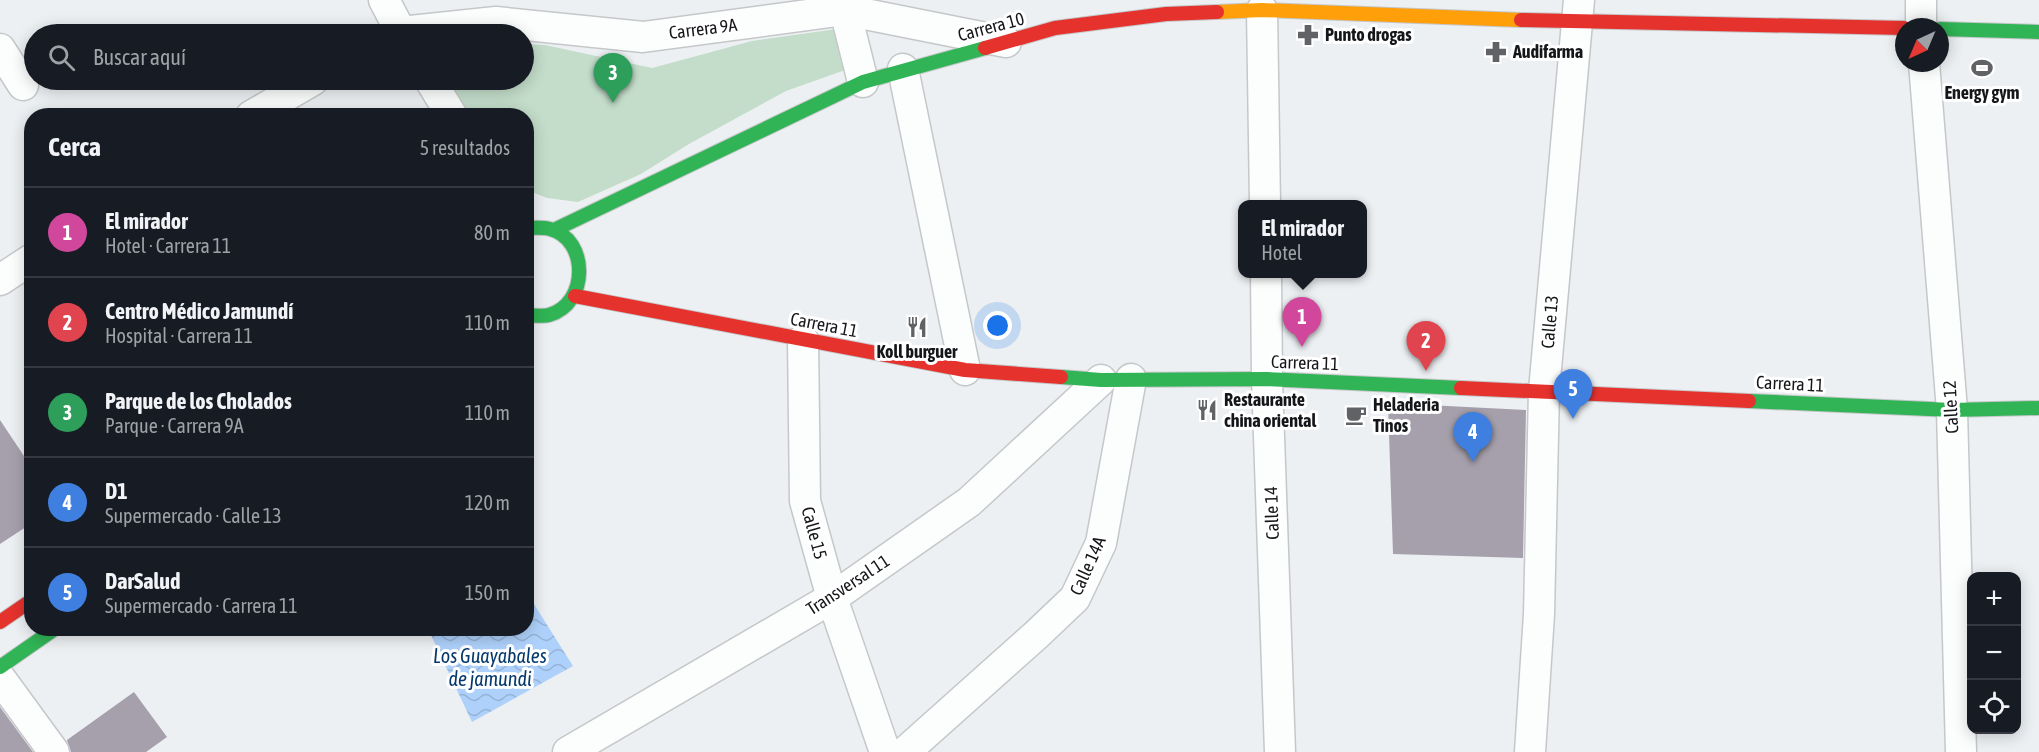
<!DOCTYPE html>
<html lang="es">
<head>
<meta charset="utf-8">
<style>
  :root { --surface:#171b24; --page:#20242c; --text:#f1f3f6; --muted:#9ea1a6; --line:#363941; --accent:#b0b2b5 }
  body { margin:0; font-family:"Asap Condensed",sans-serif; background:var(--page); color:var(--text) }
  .controls { position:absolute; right:18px; bottom:18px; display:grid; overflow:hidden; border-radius:12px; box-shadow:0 3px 15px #0003 }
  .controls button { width:54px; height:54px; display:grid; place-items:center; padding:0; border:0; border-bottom:2px solid var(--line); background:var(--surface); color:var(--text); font:30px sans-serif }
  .compass { position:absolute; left:1895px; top:18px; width:54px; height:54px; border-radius:50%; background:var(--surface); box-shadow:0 3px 15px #0003; rotate:224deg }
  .you { position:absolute; left:998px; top:326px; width:21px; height:21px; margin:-15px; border:4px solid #fff; border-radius:50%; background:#1a73e8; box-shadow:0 0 0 9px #1a73e833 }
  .badge { display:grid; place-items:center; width:39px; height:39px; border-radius:50%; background:var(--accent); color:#fff; font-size:20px; font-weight:700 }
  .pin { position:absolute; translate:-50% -50px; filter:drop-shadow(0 2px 3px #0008) }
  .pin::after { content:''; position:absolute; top:32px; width:21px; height:18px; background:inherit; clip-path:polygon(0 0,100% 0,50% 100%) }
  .popup { position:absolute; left:1238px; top:200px; width:129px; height:78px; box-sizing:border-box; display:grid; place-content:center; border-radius:12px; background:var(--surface); filter:drop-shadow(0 2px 4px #0005); font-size:20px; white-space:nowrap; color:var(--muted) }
  .popup b { font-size:22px; color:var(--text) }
  .popup::after { content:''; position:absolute; left:50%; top:100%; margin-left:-12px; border:12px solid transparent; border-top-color:var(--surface) }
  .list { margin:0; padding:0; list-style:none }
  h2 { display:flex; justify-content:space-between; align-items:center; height:78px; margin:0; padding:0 24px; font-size:26px }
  h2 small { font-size:20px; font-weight:400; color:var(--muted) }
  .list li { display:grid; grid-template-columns:39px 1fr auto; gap:18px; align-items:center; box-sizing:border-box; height:90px; padding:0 24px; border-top:2px solid var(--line) }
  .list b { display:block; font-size:22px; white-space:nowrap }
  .list p { margin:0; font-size:20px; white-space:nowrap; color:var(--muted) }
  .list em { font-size:20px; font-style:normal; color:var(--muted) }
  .icon { flex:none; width:33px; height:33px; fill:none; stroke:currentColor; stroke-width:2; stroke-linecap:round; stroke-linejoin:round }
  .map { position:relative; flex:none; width:2039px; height:752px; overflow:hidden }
  .search { position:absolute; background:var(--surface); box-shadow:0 3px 15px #0003; left:24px; top:24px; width:510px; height:66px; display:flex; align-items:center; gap:15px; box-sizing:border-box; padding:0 21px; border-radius:33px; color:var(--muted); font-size:22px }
  .panel { position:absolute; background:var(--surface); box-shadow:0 3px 15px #0003; left:24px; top:108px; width:510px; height:528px; border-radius:24px }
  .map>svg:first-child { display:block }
</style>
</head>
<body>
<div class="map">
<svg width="2039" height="752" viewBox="0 0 2039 752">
  <defs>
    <pattern id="water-waves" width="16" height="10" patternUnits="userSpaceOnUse" patternTransform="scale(1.5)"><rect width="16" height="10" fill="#aed1fb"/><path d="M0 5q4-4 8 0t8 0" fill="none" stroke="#95b3d7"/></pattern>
  </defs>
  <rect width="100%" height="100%" fill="#edf0f3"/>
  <path fill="#c3ddca" d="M844,28L848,69L786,91L689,144L641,174L578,202L547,198L527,190L526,116L469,115L446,80H524V44L545,45L652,68L752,41Z"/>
  <path fill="url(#water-waves)" d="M527,593L573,666L472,722L428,629L526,628Z"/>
  <path fill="#a6a0ac" d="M1388,403L1526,410L1523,558L1393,554Z
    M0,420L32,468V523L0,544Z
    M134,692L167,737L146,752H71L67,740Z
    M0,707L33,752H0Z"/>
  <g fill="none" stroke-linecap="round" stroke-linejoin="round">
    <defs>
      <path id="street" d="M384,0L402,34
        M844,0L845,10L863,82
        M1921,0V27
        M1262,10L1265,204
        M397,34L401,32L496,22L643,37L845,10L1006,42
        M0,49L23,85
        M1924,63L1952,410L1961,752
        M903,69L965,370
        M430,80L452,116
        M251,116L313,80
        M1266,274L1267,379L1280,752
        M0,280L32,259
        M803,340L805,501L832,598L885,752
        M0,678L54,752
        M568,752L832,598L969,502L1101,380
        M905,752L1035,636L1075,598L1101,543L1131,379
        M1530,752L1539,614L1544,391L1579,0"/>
      <path id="fast" d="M1940,29L2039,32
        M526,228C533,228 542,227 550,229C589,239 589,304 549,315C543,317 533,315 526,315
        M554,230L863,82L985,48
        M1061,377L1101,380L1267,379L1461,388
        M1749,401L1952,410L2039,408
        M0,667L56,628"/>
      <path id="slow" d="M1217,12L1262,10L1521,20"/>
      <path id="jam" d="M1521,20L1904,28
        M985,48L1055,28L1166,14L1217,12
        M575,296L965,370L1061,377
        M1461,388L1749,401
        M0,622L32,600"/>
    </defs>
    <use href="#street" stroke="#c5c7c9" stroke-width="33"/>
    <use href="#fast" stroke="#c5c7c9" stroke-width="16"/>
    <use href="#slow" stroke="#c5c7c9" stroke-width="16"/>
    <use href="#jam" stroke="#c5c7c9" stroke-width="16"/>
    <use href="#street" stroke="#fcfdfd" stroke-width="30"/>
    <use href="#fast" stroke="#30b455" stroke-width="14"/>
    <use href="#slow" stroke="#ff9f0a" stroke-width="14"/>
    <use href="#jam" stroke="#e5322d" stroke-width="14"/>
  </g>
  <defs>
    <symbol id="pharmacy-bare" viewBox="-9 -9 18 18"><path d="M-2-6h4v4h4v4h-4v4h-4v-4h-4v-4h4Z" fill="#616265" stroke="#fff" stroke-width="2.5" paint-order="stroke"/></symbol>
    <symbol id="stadium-bare" viewBox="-9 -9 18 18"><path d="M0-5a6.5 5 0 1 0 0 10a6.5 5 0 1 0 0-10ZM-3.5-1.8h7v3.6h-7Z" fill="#616265" stroke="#fff" stroke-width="2.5" paint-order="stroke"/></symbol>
    <symbol id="restaurant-bare" viewBox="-9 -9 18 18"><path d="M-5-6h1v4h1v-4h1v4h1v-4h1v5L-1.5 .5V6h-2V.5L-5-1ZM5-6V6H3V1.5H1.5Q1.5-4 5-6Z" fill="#616265" stroke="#fff" stroke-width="2.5" paint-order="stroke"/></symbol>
    <symbol id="cafe-bare" viewBox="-9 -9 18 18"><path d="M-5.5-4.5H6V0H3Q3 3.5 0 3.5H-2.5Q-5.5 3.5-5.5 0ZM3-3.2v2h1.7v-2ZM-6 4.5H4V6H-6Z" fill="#616265" stroke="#fff" stroke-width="2.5" paint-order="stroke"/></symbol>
  </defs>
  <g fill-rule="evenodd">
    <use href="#pharmacy-bare" x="1293" y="20" width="30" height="30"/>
    <use href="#pharmacy-bare" x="1481" y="37" width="30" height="30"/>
    <use href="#stadium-bare" x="1967" y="53" width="30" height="30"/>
    <use href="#restaurant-bare" x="902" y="312" width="30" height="30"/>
    <use href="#restaurant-bare" x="1192" y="395" width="30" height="30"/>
    <use href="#cafe-bare" x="1341" y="400" width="30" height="30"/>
  </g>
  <g text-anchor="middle" stroke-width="6" stroke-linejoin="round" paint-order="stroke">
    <g font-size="18" fill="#151619" stroke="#fff">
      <text transform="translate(991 27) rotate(-15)" y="6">Carrera 10</text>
      <text transform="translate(703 29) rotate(-7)" y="6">Carrera 9A</text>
      <text transform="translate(1550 322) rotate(-85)" y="6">Calle 13</text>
      <text transform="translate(824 325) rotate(11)" y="6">Carrera 11</text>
      <text transform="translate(1305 363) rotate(2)" y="6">Carrera 11</text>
      <text transform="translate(1790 384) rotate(3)" y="6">Carrera 11</text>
      <text transform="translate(1951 407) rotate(-93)" y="6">Calle 12</text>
      <text transform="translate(1272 513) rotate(-92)" y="6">Calle 14</text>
      <text transform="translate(814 533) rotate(75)" y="6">Calle 15</text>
      <text transform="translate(1088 566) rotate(-66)" y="6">Calle 14A</text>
      <text transform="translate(848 585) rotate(-33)" y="6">Transversal 11</text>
    </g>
    <g font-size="18" font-weight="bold" fill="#151619" stroke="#fff" text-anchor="start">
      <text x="1325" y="41">Punto drogas</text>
      <text x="1513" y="58">Audifarma</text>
      <text x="1982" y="99" text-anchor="middle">Energy gym</text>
      <text x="917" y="358" text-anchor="middle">Koll burguer</text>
      <text x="1224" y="406">Restaurante<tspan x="1224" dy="21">china oriental</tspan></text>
      <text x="1373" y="411">Heladeria<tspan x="1373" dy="21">Tinos</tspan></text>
    </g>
    <g font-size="20" font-style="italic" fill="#06396c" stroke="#fff">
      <text x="490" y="663">Los Guayabales<tspan x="490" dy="23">de jamundi</tspan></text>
    </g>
  </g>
</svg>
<div class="controls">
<button>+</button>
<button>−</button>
<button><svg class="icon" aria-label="locate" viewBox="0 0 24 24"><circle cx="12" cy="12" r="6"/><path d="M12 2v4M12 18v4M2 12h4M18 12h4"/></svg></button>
</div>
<svg class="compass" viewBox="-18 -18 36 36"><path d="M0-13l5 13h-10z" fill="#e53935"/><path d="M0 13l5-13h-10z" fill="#9ea1a6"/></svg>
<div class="you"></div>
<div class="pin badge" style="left:1302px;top:347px;background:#d1479c">1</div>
<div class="popup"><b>El mirador</b>Hotel</div>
<div class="pin badge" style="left:1426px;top:371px;background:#e0444e">2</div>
<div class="pin badge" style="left:613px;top:103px;background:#2e9e5b">3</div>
<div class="pin badge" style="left:1473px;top:462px;background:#3f7fe0">4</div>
<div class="pin badge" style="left:1573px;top:419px;background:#3f7fe0">5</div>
<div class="search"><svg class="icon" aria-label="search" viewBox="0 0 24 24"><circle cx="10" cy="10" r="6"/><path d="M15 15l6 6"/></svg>Buscar aquí</div>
<section class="panel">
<h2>Cerca<small>5 resultados</small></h2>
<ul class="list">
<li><span class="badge" style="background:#d1479c">1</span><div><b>El mirador</b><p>Hotel · Carrera 11</p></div><em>80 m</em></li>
<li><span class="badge" style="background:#e0444e">2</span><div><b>Centro Médico Jamundí</b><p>Hospital · Carrera 11</p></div><em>110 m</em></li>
<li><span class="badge" style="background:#2e9e5b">3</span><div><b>Parque de los Cholados</b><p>Parque · Carrera 9A</p></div><em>110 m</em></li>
<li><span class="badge" style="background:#3f7fe0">4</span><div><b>D1</b><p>Supermercado · Calle 13</p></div><em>120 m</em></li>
<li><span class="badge" style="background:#3f7fe0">5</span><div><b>DarSalud</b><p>Supermercado · Carrera 11</p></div><em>150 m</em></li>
</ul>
</section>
</div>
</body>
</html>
